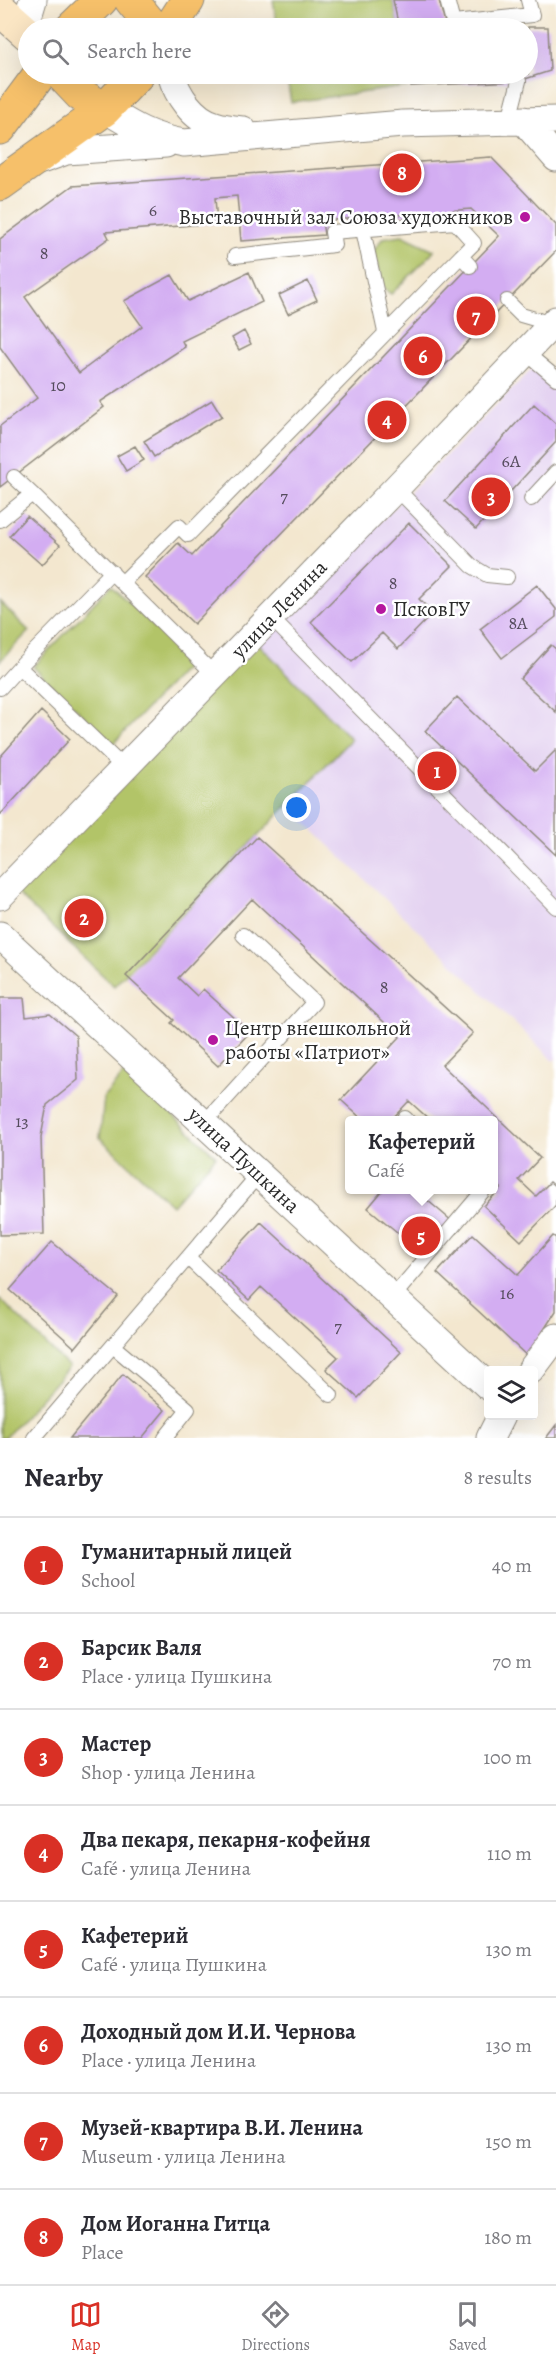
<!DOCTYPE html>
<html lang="en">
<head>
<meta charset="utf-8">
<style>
  :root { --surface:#fff; --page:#f2f2f3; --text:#2b2b33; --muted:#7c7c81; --line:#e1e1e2; --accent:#d93025 }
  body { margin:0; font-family:Alegreya,serif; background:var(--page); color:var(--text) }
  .controls { position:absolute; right:18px; bottom:18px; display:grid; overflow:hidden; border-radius:6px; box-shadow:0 6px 24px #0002 }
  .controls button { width:54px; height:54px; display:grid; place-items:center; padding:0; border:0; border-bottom:2px solid var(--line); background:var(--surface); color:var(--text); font:30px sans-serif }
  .you { position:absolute; left:297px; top:808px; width:21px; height:21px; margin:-15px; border:4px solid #fff; border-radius:50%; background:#1a73e8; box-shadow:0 0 0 9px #1a73e833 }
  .badge { display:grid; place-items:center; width:39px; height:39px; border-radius:50%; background:var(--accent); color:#fff; font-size:20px; font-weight:700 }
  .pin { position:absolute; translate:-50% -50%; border:3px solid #fff; box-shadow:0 2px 6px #0006 }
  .popup { position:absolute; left:345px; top:1116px; width:153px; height:78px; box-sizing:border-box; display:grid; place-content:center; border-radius:6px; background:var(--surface); filter:drop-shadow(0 2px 4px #0005); font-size:20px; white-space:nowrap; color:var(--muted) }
  .popup b { font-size:22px; color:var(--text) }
  .popup::after { content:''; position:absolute; left:50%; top:100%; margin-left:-12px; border:12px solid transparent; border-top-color:var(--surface) }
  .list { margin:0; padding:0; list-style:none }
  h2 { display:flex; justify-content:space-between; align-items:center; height:78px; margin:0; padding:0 24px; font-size:26px }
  h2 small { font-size:20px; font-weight:400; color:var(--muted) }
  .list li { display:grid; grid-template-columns:39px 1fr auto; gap:18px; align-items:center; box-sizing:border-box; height:96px; padding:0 24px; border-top:2px solid var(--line) }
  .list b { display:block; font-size:22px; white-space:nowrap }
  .list p { margin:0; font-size:20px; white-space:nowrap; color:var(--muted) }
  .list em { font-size:20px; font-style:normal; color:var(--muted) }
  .icon { flex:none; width:33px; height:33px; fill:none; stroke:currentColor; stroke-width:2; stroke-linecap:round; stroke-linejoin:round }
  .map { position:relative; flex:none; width:556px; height:1438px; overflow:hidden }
  .search { position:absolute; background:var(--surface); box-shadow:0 6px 24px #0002; left:18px; right:18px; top:18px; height:66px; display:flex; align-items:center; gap:15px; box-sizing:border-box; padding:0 21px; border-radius:33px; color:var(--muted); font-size:22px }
  .sheet { height:846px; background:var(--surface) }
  nav { display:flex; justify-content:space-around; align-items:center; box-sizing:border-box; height:84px; border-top:2px solid var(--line); background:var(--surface); font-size:16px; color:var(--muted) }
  nav a { display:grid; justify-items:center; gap:3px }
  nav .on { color:var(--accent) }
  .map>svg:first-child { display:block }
</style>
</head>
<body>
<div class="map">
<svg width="556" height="1438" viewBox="0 0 556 1438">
  <rect width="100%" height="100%" fill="#fff"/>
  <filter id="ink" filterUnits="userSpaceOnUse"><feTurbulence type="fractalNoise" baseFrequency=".0167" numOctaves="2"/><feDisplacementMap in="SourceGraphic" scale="12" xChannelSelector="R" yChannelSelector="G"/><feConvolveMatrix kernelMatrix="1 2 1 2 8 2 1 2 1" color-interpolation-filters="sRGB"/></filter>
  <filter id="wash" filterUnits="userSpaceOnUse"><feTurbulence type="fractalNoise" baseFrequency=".008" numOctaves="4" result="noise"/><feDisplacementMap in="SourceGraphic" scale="24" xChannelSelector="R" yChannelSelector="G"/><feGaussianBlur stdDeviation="1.35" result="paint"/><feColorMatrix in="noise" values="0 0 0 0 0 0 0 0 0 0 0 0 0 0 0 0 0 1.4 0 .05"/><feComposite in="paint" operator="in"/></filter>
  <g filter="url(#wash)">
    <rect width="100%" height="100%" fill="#f3e7cf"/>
    <path fill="#e4d3f1" d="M536,365L556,390V1058L554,1061L286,804L351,738L257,642L415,487Z"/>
    <path fill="#b2c468" stroke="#6e784a" stroke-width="1.5" d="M273,0H393L399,28H278Z
      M286,74H408L411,86L291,102Z
      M402,235L434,250L426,260L391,294L383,288L373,251L383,238Z
      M111,585L191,662L113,744L33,667Z
      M0,602L29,631L0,661Z
      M257,642L351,739L114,986L14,891Z
      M126,1071L216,1156L172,1205L100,1138L104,1097Z
      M0,1299L69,1367L5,1438H0Z"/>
    <g id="blocks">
      <path fill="#d3adf2" d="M393,0H439L446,28H399Z
        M528,27H548L550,71L519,81L411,86L408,74H528Z
        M491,157L556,225V251L194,624L145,577L178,543L192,556L499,236L471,209L322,221L324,235L241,241L237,196L215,198L217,223L106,232L109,238L25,297L79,373L142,326L124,301L172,275L188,301L249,272L262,302L182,341L185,347L100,402L104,407L0,487V426L37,398L0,347V239L72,186Z
        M308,281L317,300L288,314L279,295Z
        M244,331L251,344L239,350L232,338Z
        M212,400L222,416L154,457L144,441Z
        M534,404L556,424V442L476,529L445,501Z
        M135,446L144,460L126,471L117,456Z
        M27,516L60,545L42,565L9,536Z
        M409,523L452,566L419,599L433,613L398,649L382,633L352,662L311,622Z
        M537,585L556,609V617L502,658L480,629Z
        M551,645L556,649V712L520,679Z
        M457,697L535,771L556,750V855L425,731Z
        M41,711L70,739L0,815V757Z
        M257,837L473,1033L442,1065L540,1158L519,1180L536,1196L550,1182L556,1187V1205L521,1241L484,1206L501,1188L493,1181V1120H430L409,1101L391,1120H363L341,1100L400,1037L252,899L178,978L197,996L203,989L250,1032L218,1066L171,1023L174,1020L126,976Z
        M0,998H24L26,1017L50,1014L76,1036L78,1080L47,1105L41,1137L44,1234L0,1235Z
        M383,1190H423L420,1194L453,1222L426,1256L368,1208Z
        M261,1222L401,1352L358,1398L326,1369L338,1357L261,1287L249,1300L216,1270Z
        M473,1234L518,1275L553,1236L556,1238V1311L527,1356L437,1273Z
        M52,1242L118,1296L75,1348L10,1290Z
        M123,1374L165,1410L142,1438H70Z
        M556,1425V1438H546Z"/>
    </g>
  </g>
  <g filter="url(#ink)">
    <use href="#blocks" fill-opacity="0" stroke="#8f897d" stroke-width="1.5"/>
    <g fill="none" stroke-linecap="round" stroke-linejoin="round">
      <defs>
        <path id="service" d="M447,0L453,23L532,15L528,0
          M509,120L519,81
          M363,230L385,332
          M235,256L334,245L332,232L455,222L474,243L461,256L470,266
          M507,301L521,315L552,324
          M525,352L556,378
          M14,477L32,494
          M396,488L472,566L487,575L507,577
          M531,499L556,472
          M0,520L32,494L215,675
          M122,583L179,526L188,535L461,256
          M271,618L556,907
          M19,667L112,572
          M0,688L19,667L125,769
          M405,1118L407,1120
          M204,1123L314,1002L243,935
          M188,1258L331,1395
          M393,1297L483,1191L481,1190
          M113,1346L188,1409L165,1438
          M34,1438L259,1174"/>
        <path id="minor" d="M24,30L33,0
          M171,74C177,95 193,119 215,125C224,128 234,129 243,130
          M105,109C134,127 150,137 184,143L403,124L556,120
          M523,120L556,158
          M41,160L66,151L166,144
          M0,896L396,488L556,320
          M0,935L488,1386
          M531,1370L556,1337
          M490,1438L501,1416"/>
        <path id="secondary" d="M0,9L28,34"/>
        <path id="primary" d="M131,0L154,28
          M72,28L101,0
          M170,28L188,0
          M61,74L81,95L105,109
          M0,128L40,74
          M0,184L105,109L138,74"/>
      </defs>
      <use href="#service" stroke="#8f897d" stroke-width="16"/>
      <use href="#minor" stroke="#8f897d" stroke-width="29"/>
      <use href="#secondary" stroke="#8f897d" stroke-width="35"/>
      <use href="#primary" stroke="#8f897d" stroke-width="35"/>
      <use href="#service" stroke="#fff" stroke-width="14"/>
      <use href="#minor" stroke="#fff" stroke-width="27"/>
      <use href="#secondary" stroke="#fbe6c4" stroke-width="33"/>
      <use href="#primary" stroke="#f6c06b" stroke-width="33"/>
    </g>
  </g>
  <g fill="#b5179e" stroke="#fff" stroke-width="2">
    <circle cx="525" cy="217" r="6"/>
    <circle cx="381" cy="609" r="6"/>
    <circle cx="213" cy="1040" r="6"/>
  </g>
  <g text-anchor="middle" stroke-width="5" stroke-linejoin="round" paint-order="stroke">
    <g font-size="18" fill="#554c5d">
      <text x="153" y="216">6</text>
      <text x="44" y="259">8</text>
      <text x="58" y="391">10</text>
      <text x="511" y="467">6А</text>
      <text x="284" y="502">7</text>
      <text x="393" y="589">8</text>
      <text x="518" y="629">8А</text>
      <text x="384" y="993">8</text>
      <text x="22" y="1127">13</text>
      <text x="507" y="1299">16</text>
      <text x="338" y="1332">7</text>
    </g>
    <g font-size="21" fill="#2b2b2b" stroke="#fff" text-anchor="start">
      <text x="513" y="224" text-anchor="end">Выставочный зал Союза художников</text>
      <text x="393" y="616">ПсковГУ</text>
      <text x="225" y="1035">Центр внешкольной<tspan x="225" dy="24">работы «Патриот»</tspan></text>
    </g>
    <g font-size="21" fill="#2b2b2b" stroke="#fff">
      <text transform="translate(279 609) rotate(-46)" y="7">улица Ленина</text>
      <text transform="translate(244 1160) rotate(43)" y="7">улица Пушкина</text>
    </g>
  </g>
</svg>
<div class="controls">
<button><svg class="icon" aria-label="layers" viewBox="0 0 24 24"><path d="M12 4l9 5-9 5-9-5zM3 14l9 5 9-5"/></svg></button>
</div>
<div class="you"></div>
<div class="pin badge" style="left:437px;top:771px">1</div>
<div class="pin badge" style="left:84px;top:918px">2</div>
<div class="pin badge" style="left:491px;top:497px">3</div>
<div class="pin badge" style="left:387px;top:420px">4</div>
<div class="pin badge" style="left:421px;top:1236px">5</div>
<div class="popup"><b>Кафетерий</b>Café</div>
<div class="pin badge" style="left:423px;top:356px">6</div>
<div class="pin badge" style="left:476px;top:316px">7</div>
<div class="pin badge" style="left:402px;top:173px">8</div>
<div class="search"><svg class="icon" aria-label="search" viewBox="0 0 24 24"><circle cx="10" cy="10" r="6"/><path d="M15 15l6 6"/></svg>Search here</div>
</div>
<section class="sheet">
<h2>Nearby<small>8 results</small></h2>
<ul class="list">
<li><span class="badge">1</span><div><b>Гуманитарный лицей</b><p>School</p></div><em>40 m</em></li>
<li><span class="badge">2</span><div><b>Барсик Валя</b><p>Place · улица Пушкина</p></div><em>70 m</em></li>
<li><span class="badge">3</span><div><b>Мастер</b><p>Shop · улица Ленина</p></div><em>100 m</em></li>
<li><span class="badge">4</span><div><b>Два пекаря, пекарня-кофейня</b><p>Café · улица Ленина</p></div><em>110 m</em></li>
<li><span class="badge">5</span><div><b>Кафетерий</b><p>Café · улица Пушкина</p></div><em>130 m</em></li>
<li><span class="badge">6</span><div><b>Доходный дом И.И. Чернова</b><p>Place · улица Ленина</p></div><em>130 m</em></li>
<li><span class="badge">7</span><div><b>Музей-квартира В.И. Ленина</b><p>Museum · улица Ленина</p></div><em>150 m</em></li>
<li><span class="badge">8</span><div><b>Дом Иоганна Гитца</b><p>Place</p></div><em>180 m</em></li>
</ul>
</section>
<nav>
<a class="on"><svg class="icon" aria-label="map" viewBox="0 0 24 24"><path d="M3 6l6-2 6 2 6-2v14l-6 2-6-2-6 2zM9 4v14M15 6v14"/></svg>Map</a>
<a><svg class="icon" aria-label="directions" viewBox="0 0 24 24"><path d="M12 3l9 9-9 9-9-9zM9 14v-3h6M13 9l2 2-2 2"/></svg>Directions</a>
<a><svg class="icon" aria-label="saved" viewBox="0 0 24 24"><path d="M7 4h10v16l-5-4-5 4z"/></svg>Saved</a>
</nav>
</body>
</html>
